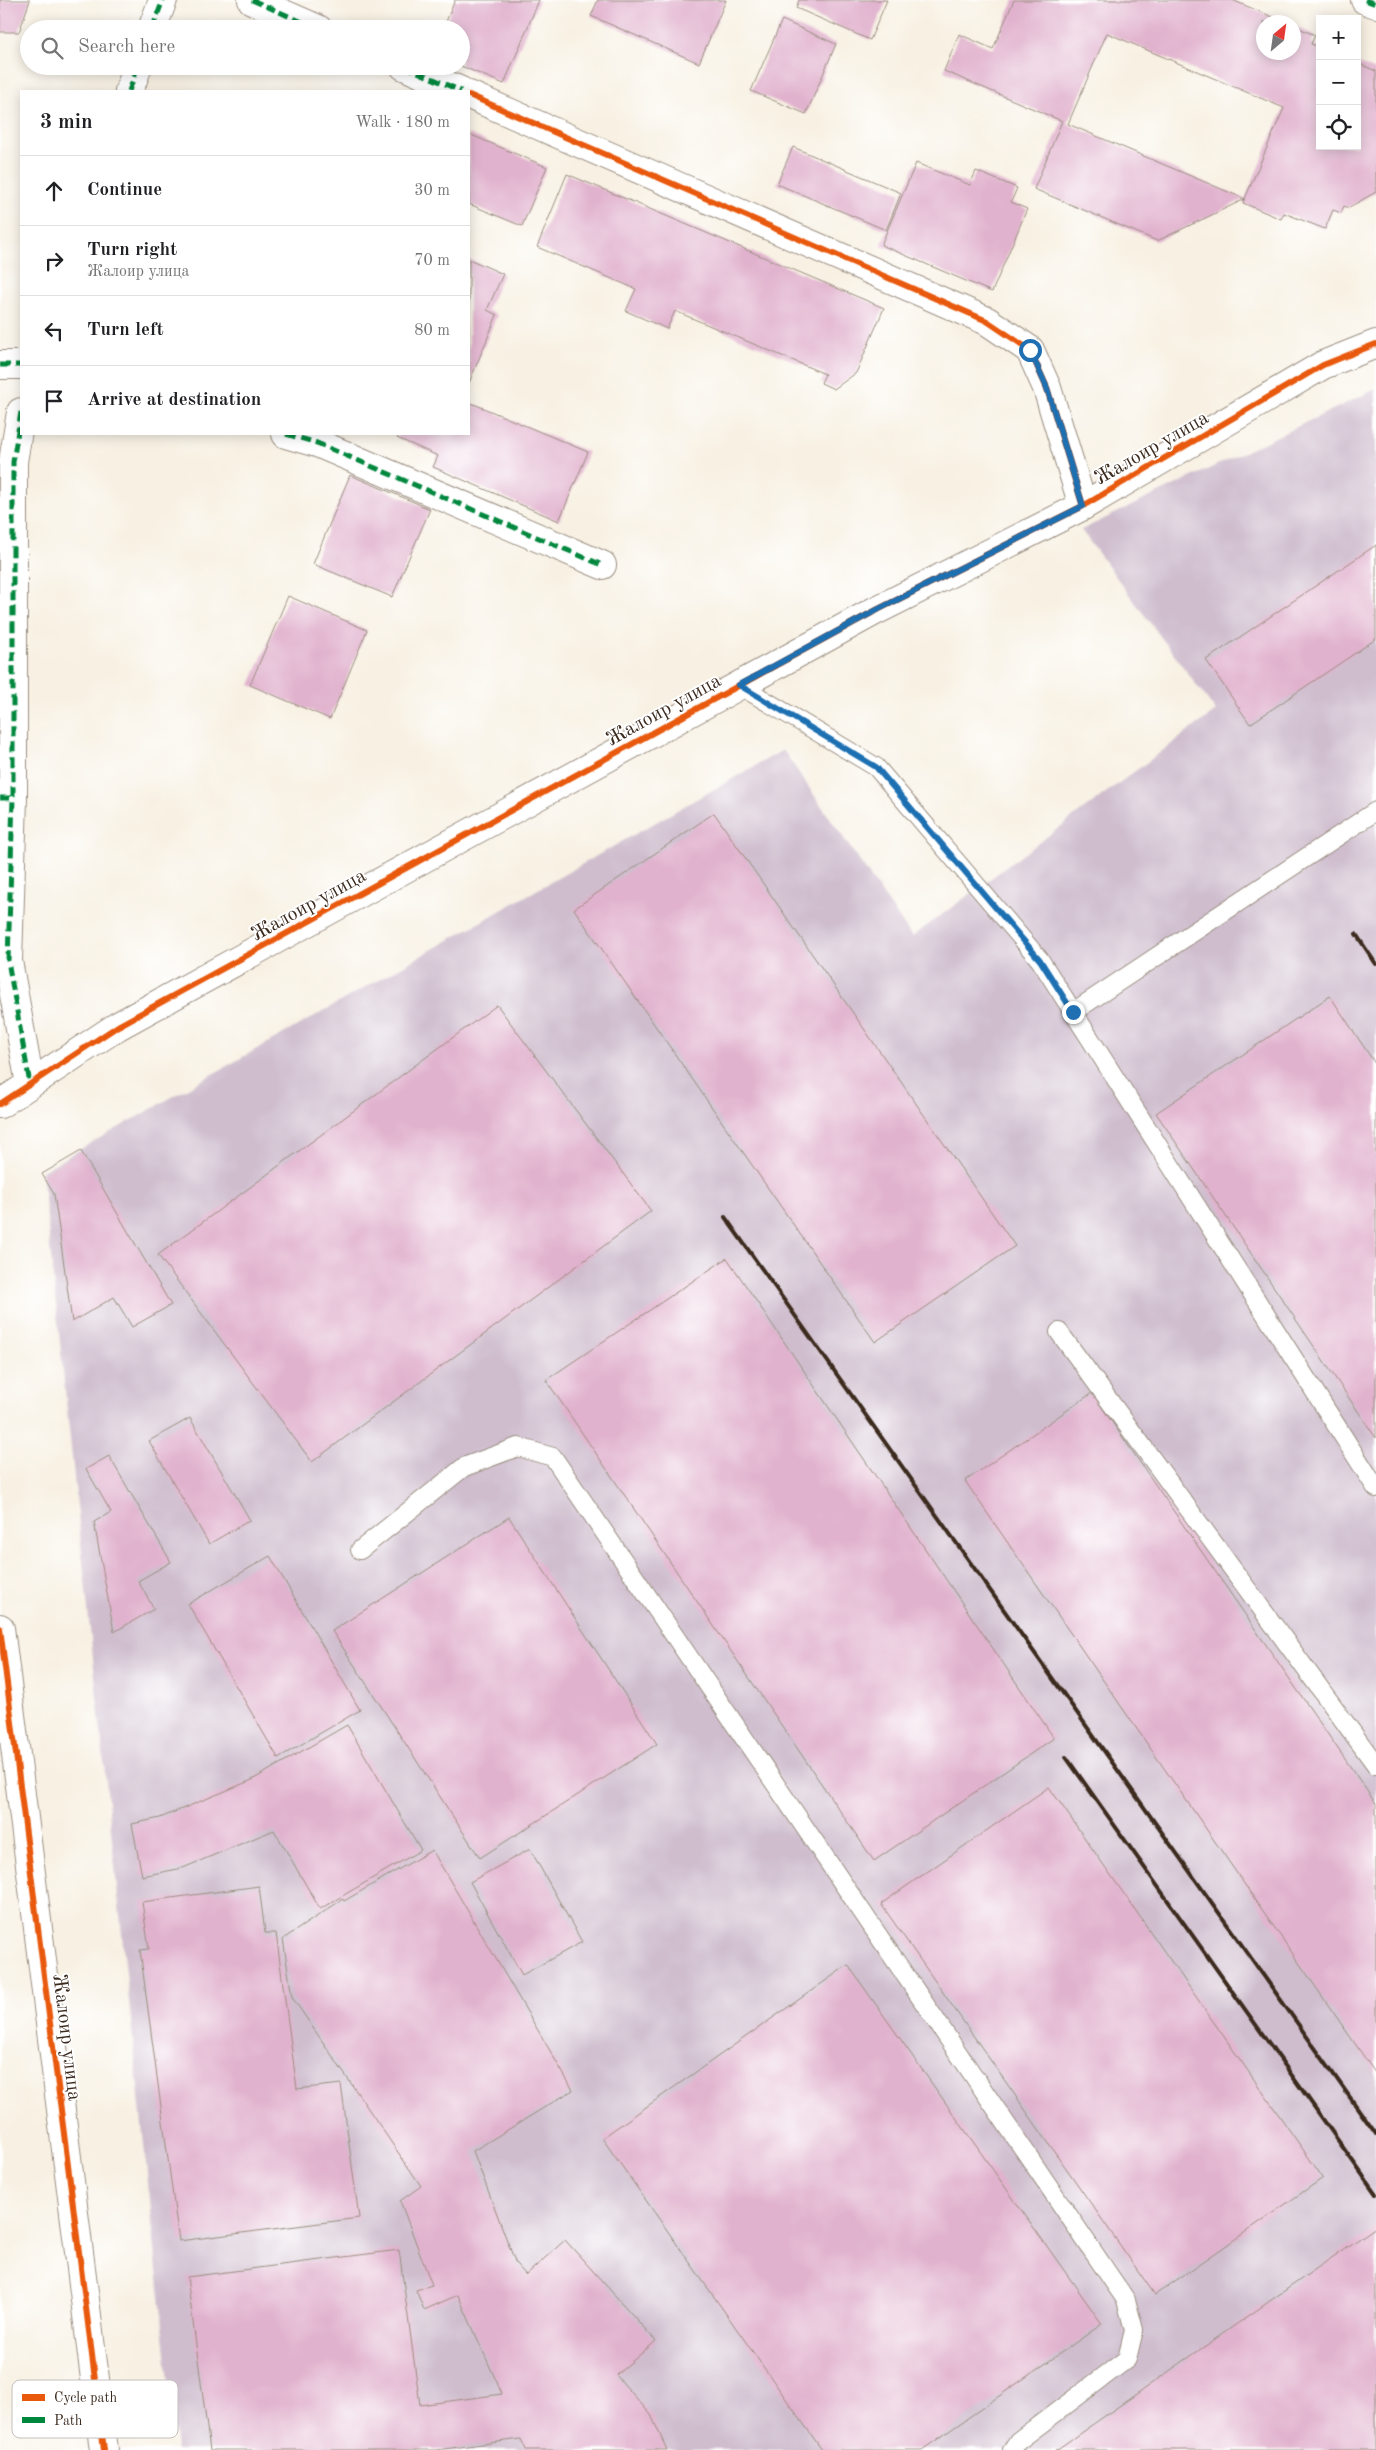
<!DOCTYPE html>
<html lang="en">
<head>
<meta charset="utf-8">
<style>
  :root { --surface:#fff; --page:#f6f6f6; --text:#202124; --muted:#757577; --line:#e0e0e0 }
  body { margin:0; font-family:"Old Standard TT",serif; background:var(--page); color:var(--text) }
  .controls { position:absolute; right:15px; top:15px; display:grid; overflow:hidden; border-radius:0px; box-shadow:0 2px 12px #0003 }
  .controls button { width:45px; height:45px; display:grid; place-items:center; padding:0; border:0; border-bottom:1px solid var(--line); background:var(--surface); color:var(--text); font:25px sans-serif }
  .compass { position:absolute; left:1256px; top:15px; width:45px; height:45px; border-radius:50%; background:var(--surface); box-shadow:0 2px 12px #0003; rotate:29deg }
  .stop { position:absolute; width:15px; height:15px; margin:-11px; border:4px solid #1f6fb2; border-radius:50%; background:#fff }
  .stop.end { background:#1f6fb2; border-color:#fff; box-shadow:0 1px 5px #0008 }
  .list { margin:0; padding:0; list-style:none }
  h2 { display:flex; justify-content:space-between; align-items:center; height:65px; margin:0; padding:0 20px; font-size:21px }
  h2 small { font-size:16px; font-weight:400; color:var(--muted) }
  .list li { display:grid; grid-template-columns:32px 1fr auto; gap:15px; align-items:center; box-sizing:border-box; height:70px; padding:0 20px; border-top:1px solid var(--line) }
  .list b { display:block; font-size:19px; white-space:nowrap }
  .list p { margin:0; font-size:16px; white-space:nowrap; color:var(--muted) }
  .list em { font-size:16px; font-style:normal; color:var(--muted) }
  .icon { flex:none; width:28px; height:28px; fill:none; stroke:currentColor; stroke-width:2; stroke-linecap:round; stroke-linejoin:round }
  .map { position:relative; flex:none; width:1376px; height:2450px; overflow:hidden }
  .search { position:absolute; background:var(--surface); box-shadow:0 2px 12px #0003; left:20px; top:20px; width:450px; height:55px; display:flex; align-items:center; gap:12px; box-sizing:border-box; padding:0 18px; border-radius:28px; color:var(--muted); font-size:19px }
  .panel { position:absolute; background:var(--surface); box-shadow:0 2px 12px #0003; left:20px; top:90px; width:450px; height:345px; border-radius:0px }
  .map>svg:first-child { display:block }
</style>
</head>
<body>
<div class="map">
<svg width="1376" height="2450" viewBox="0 0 1376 2450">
  <rect width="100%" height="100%" fill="#fff"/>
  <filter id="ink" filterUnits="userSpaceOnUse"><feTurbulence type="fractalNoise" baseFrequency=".02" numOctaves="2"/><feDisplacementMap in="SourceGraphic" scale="10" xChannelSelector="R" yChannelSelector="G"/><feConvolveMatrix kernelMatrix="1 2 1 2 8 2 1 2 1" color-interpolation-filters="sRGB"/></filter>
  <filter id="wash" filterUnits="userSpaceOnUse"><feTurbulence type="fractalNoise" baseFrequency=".0096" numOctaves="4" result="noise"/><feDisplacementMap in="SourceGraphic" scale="20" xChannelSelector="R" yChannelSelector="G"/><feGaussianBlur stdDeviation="1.12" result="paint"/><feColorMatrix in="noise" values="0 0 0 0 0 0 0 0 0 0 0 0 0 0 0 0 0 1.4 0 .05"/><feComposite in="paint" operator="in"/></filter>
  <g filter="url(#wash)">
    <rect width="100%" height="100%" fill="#f8f1e3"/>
    <path fill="#cfbdce" d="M1376,389V2450H176L42,1171L783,750L912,937L1216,711L1081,530Z"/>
    <g id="blocks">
      <path fill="#e1b2ce" d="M0,0H30L19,32H0Z
        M455,0H539L504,84L461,66V29H443Z
        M598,0H726L699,63L591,16Z
        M799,0H887L870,40L796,8Z
        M1014,0H1232L1285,22H1264V52H1294V26L1315,35L1311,44L1320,47V146H1357V63L1376,71V192L1348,208L1344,206L1341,213L1333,210L1325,229L1284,213L1281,219L1243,203L1284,108L1107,33L1068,124L1245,199L1157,241L1034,189L1062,121L944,71L959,34L993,49Z
        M782,20L836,44L806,114L751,91Z
        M469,134L547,167L522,226L469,204Z
        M793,147L901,193L886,230L777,184Z
        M916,163L970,185L976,171L1017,188L1011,202L1027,209L992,292L881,245Z
        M567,174L884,308L856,373L834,389L821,383L825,374L675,311L667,329L626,311L636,289L537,247Z
        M469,259L503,274L487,310L497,315L469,383Z
        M469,402L588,452L559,521L433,467L438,456L397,438L399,434H469Z
        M350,475L430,509L392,597L313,564Z
        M1376,545V639L1250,724L1206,660Z
        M288,596L367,630L330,719L250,685Z
        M714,813L1015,1246L875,1342L574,909Z
        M1330,996L1376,1065V1438L1156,1113Z
        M497,1005L651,1211L312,1462L158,1255Z
        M81,1151L171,1305L132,1327L114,1297L72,1322L54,1194L42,1174Z
        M727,1258L1054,1738L874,1861L546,1380Z
        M1092,1393L1376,1804V2074L965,1481Z
        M190,1418L250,1520L209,1544L149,1441Z
        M109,1456L171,1562L138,1581L154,1609L114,1632L94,1522L111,1512L86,1469Z
        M509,1517L657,1744L480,1858L332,1631Z
        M270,1556L360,1710L278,1758L188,1604Z
        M347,1725L421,1850L320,1909L274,1830L183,1868L142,1876L132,1824L160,1818L252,1780Z
        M1049,1787L1323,2178L1155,2295L881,1904Z
        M530,1849L582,1942L522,1975L470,1882Z
        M432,1850L573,2090L473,2151L516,2264L526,2275L565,2240L656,2341L616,2375L651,2415L667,2450H526L521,2439L436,2450H210L187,2277L399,2250L420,2405L502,2394L458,2295L424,2310L416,2290L432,2285L400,2201L421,2186L292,1997L283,1939L343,1899L344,1901Z
        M259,1886L265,1933H276L297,2089L341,2084L359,2218L179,2241L140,1950L149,1949L142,1902Z
        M848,1965L1102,2324L922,2450H822L602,2138Z
        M1376,2227V2450H1056Z"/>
    </g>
  </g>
  <g filter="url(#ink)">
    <use href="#blocks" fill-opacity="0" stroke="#9a8e80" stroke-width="1"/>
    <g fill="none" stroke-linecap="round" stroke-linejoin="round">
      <defs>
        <path id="service" d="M739,685L876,767L1040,960L1376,1488
          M1073,1012L1376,811
          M1059,1332L1376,1765
          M360,1550L464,1467L518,1447L553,1457L1126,2300L1134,2330L1127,2359L1018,2441L1012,2450"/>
        <path id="minor" d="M252,0L318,29
          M1365,0L1376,4
          M152,29L163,0
          M404,66L461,91
          M129,91L138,66
          M469,95L987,321L1030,350L1047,388L1083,506
          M0,365H21
          M21,412L13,462V798L8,961L30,1084
          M286,434L317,443L602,565
          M0,1104L118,1026L873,612L1083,506L1323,365L1376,344
          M0,1628L104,2450"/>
      </defs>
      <use href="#service" stroke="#9a8e80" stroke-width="20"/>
      <use href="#minor" stroke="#9a8e80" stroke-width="30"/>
      <use href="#service" stroke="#fff" stroke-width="18"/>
      <use href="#minor" stroke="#fff" stroke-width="28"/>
      <path stroke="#3b2a1e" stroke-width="4" d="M1356,934L1376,964
        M725,1217L1376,2134
        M1066,1757L1376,2194"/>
      <path stroke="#00873e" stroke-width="5" stroke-dasharray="10 5" stroke-linecap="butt" d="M252,0L318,29
        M1365,0L1376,4
        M152,29L163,0
        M404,66L461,91
        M129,91L138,66
        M0,365H21
        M21,412L13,462V798L8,961L30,1084
        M286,434L317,443L602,565
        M0,798H13"/>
      <defs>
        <path id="cycleway" d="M469,95L987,321L1030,350L1047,388L1083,506
          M0,1104L118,1026L873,612L1083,506L1323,365L1376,344
          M0,1628L104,2450"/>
      </defs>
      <use href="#cycleway" stroke="#fff" stroke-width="9"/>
      <use href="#cycleway" stroke="#e8590c" stroke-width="6"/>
    </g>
  </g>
  <g fill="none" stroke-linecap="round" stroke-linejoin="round" filter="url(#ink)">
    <path stroke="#1f6fb2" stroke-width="6" d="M1030,350L1047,388L1083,506L873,612L739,685L876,767L1040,960L1073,1012"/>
  </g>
  <g text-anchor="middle" stroke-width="4" stroke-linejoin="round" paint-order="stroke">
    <g font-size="20" fill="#3b2a1e" stroke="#fff">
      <text transform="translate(1151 447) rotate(-30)" y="7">Жалоир улица</text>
      <text transform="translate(663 709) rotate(-29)" y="7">Жалоир улица</text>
      <text transform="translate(308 904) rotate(-29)" y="7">Жалоир улица</text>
      <text transform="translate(68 2037) rotate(83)" y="7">Жалоир улица</text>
    </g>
  </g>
  <rect x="12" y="2380" width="166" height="58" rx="8" fill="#fff" stroke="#c4bfbc" stroke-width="1"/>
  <rect x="22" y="2394" width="23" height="7" fill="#e8590c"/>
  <rect x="22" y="2417" width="23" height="6" fill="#00873e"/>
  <g font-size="14" fill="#3b2a1e">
    <text x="54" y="2402">Cycle path</text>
    <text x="54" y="2425">Path</text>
  </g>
</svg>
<div class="controls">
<button>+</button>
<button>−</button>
<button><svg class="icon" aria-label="locate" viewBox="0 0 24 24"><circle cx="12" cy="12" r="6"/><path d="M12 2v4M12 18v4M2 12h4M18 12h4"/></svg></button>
</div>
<svg class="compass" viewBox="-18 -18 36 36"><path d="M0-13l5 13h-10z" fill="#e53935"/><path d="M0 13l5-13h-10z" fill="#757577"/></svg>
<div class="stop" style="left:1030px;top:350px"></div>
<div class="stop end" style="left:1073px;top:1012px"></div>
<div class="search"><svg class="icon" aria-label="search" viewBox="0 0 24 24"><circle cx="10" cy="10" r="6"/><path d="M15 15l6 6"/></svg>Search here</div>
<section class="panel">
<h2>3 min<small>Walk · 180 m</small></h2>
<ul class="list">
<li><svg class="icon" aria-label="ahead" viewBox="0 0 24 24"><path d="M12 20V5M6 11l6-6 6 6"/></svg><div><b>Continue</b></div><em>30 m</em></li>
<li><svg class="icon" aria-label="right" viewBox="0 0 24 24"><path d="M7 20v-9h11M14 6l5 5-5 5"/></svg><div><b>Turn right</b><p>Жалоир улица</p></div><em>70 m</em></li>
<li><svg class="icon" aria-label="left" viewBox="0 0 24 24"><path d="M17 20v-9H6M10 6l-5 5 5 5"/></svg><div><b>Turn left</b></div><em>80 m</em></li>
<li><svg class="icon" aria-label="arrive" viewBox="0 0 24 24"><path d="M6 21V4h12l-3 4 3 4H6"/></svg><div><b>Arrive at destination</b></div></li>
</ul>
</section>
</div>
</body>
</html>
